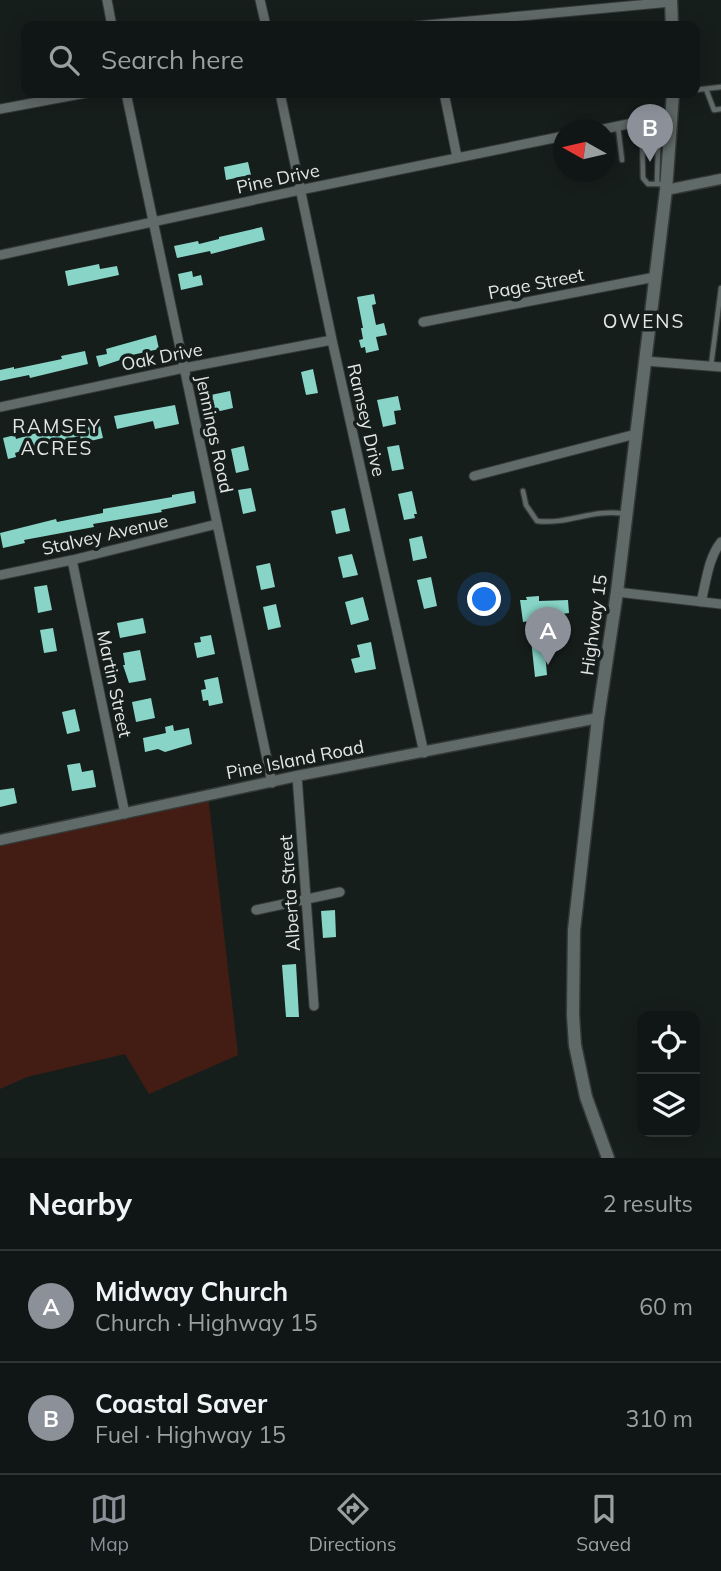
<!DOCTYPE html>
<html lang="en">
<head>
<meta charset="utf-8">
<style>
  :root { --surface:#101615; --page:#191f1e; --text:#f1f3f6; --muted:#9c9fa0; --line:#303534; --accent:#8c9099 }
  body { margin:0; font-family:Mulish,sans-serif; background:var(--page); color:var(--text) }
  .controls { position:absolute; right:21px; bottom:21px; display:grid; overflow:hidden; border-radius:14px; box-shadow:0 4px 18px #0003 }
  .controls button { width:63px; height:63px; display:grid; place-items:center; padding:0; border:0; border-bottom:2px solid var(--line); background:var(--surface); color:var(--text); font:35px sans-serif }
  .compass { position:absolute; left:553px; top:119px; width:63px; height:63px; border-radius:50%; background:var(--surface); box-shadow:0 4px 18px #0003; rotate:278deg }
  .you { position:absolute; left:485px; top:600px; width:24px; height:24px; margin:-18px; border:5px solid #fff; border-radius:50%; background:#1a73e8; box-shadow:0 0 0 10px #1a73e833 }
  .badge { display:grid; place-items:center; width:46px; height:46px; border-radius:50%; background:var(--accent); color:#fff; font-size:23px; font-weight:700 }
  .pin { position:absolute; translate:-50% -58px; filter:drop-shadow(0 2px 4px #0008) }
  .pin::after { content:''; position:absolute; top:37px; width:24px; height:21px; background:inherit; clip-path:polygon(0 0,100% 0,50% 100%) }
  .list { margin:0; padding:0; list-style:none }
  h2 { display:flex; justify-content:space-between; align-items:center; height:91px; margin:0; padding:0 28px; font-size:30px }
  h2 small { font-size:23px; font-weight:400; color:var(--muted) }
  .list li { display:grid; grid-template-columns:46px 1fr auto; gap:21px; align-items:center; box-sizing:border-box; height:112px; padding:0 28px; border-top:2px solid var(--line) }
  .list b { display:block; font-size:26px; white-space:nowrap }
  .list p { margin:0; font-size:23px; white-space:nowrap; color:var(--muted) }
  .list em { font-size:23px; font-style:normal; color:var(--muted) }
  .icon { flex:none; width:38px; height:38px; fill:none; stroke:currentColor; stroke-width:2; stroke-linecap:round; stroke-linejoin:round }
  .map { position:relative; flex:none; width:721px; height:1158px; overflow:hidden }
  .search { position:absolute; background:var(--surface); box-shadow:0 4px 18px #0003; left:21px; right:21px; top:21px; height:77px; display:flex; align-items:center; gap:18px; box-sizing:border-box; padding:0 24px; border-radius:14px; color:var(--muted); font-size:26px }
  .sheet { height:315px; background:var(--surface) }
  nav { display:flex; justify-content:space-around; align-items:center; box-sizing:border-box; height:98px; border-top:2px solid var(--line); background:var(--surface); font-size:19px; color:var(--muted) }
  nav a { display:grid; justify-items:center; gap:4px }
  nav .on { color:var(--accent) }
  .map>svg:first-child { display:block }
</style>
</head>
<body>
<div class="map">
<svg width="721" height="1158" viewBox="0 0 721 1158">
  <rect width="100%" height="100%" fill="#161e1c"/>
  <path fill="#431d14" d="M208,795L238,1055L149,1094L125,1054L27,1077L0,1089V840Z"/>
  <path fill="#88d5c8" d="M248,162L251,175L226,180L224,167Z
    M262,227L265,240L211,254L210,251L177,258L174,246L198,241L199,244L219,239V237Z
    M99,264L100,269L117,266L119,275L68,286L65,271Z
    M192,271L193,277L201,275L203,285L181,290L178,274Z
    M374,294L376,304L372,305L376,325L384,323L387,335L376,337L379,350L366,353L365,347L361,348L359,340L363,339L361,328H363L357,297Z
    M156,335L159,349L123,357V359L99,367L96,356L107,354L106,349Z
    M85,351L88,364L30,378L29,375L0,381V370L14,367V369L62,359L61,356Z
    M313,369L318,393L306,395L301,372Z
    M230,391L233,408L216,412V408L209,409L206,396Z
    M398,396L401,410L394,411L396,424L383,427L377,400Z
    M175,405L179,424L155,429L153,421L117,429L114,416Z
    M99,421L103,438L82,443L80,436L31,448L15,453L16,457L8,459L3,438L15,435L16,439L64,425V429Z
    M399,445L404,469L392,471L387,447Z
    M244,446L249,470L236,473L231,449Z
    M251,488L256,511L243,514L238,490Z
    M194,491L196,503L161,510L162,512L93,524L94,527L24,540L25,543L3,548L0,533L56,519L57,522L103,513V509L172,497V495Z
    M412,491L417,514H414L415,518L404,520L398,494Z
    M345,508L350,531L336,534L331,511Z
    M422,536L427,558L413,561L409,539Z
    M352,554L358,575L343,578L338,557Z
    M270,563L275,587L261,590L256,566Z
    M431,577L437,606L424,609L417,580Z
    M47,585L52,610L38,613L34,587Z
    M539,596V601L568,600L569,613L542,617L547,675L535,677L529,621L523,622L520,600H527L526,597Z
    M363,597L369,620L351,625L345,602Z
    M276,604L281,627L268,630L263,607Z
    M143,618L146,633L120,638L117,623Z
    M53,628L57,651L44,653L40,630Z
    M211,635L215,654L197,658L194,643L201,642L200,637Z
    M371,642L376,669L355,673L351,659L360,657L357,645Z
    M140,650L146,680L129,683L123,665H125L123,653Z
    M218,677L223,703L209,706L208,700L203,701L201,690L206,689L204,680Z
    M151,698L155,718L136,722L132,702Z
    M75,709L80,731L67,734L62,712Z
    M173,725L174,731L189,728L192,744L165,752L158,749L145,752L143,738L166,733L165,727Z
    M80,763L82,772L93,770L96,787L72,791L67,765Z
    M14,788L17,803L0,807V790Z
    M335,910L336,937L323,938L321,911Z
    M296,964L299,1017H286L282,965Z"/>
  <g fill="none" stroke-linecap="round" stroke-linejoin="round">
    <defs>
      <path id="service" d="M706,89L714,110L721,109
        M695,90L721,87
        M642,122L643,178L648,184H666
        M618,127L622,160
        M642,147L659,145
        M657,184L658,145
        M711,366L721,288
        M523,491L526,505L537,521C568,525 593,508 625,514"/>
      <path id="minor" d="M107,0L112,26
        M260,0L266,26
        M416,26L671,2
        M126,93L272,783
        M280,93L332,340L424,753
        M444,93L457,157
        M0,109L86,93
        M599,130L672,115
        M0,255L300,190L564,136
        M423,322L655,277
        M645,361L721,367
        M0,407L184,368L332,340
        M474,476L636,434
        M72,560L125,814
        M0,575L72,560L217,524
        M617,592L721,604
        M701,602C706,583 708,558 721,542
        M297,776L314,1006
        M256,910L340,892"/>
      <path id="tertiary" d="M666,190L721,179
        M0,840L297,776L598,718"/>
      <path id="secondary" d="M671,0L672,26
        M608,1158L586,1097L575,1045L573,1015L574,930L598,718L617,592L666,190L673,93"/>
    </defs>
    <use href="#service" stroke="#343938" stroke-width="7"/>
    <use href="#minor" stroke="#343938" stroke-width="11"/>
    <use href="#tertiary" stroke="#343938" stroke-width="13"/>
    <use href="#secondary" stroke="#343938" stroke-width="15"/>
    <use href="#service" stroke="#606a68" stroke-width="4.5"/>
    <use href="#minor" stroke="#606a68" stroke-width="9"/>
    <use href="#tertiary" stroke="#606a68" stroke-width="10"/>
    <use href="#secondary" stroke="#606a68" stroke-width="12"/>
  </g>
  <g text-anchor="middle" stroke-width="7" stroke-linejoin="round" paint-order="stroke">
    <g font-size="18" fill="#e2e7e6" stroke="#161e1c">
      <text transform="translate(278 179) rotate(-12)" y="6">Pine Drive</text>
      <text transform="translate(536 284) rotate(-11)" y="6">Page Street</text>
      <text transform="translate(162 357) rotate(-11)" y="6">Oak Drive</text>
      <text transform="translate(366 420) rotate(77)" y="6">Ramsey Drive</text>
      <text transform="translate(214 434) rotate(78)" y="6">Jennings Road</text>
      <text transform="translate(105 535) rotate(-13)" y="6">Stalvey Avenue</text>
      <text transform="translate(594 625) rotate(-82)" y="6">Highway 15</text>
      <text transform="translate(114 684) rotate(78)" y="6">Martin Street</text>
      <text transform="translate(295 760) rotate(-11)" y="6">Pine Island Road</text>
      <text transform="translate(290 893) rotate(-94)" y="6">Alberta Street</text>
    </g>
    <g font-size="19" letter-spacing="2" fill="#e2e7e6" stroke="#161e1c">
      <text x="644" y="328">OWENS</text>
      <text x="57" y="433">RAMSEY<tspan x="57" dy="22">ACRES</tspan></text>
    </g>
  </g>
</svg>
<div class="controls">
<button><svg class="icon" aria-label="locate" viewBox="0 0 24 24"><circle cx="12" cy="12" r="6"/><path d="M12 2v4M12 18v4M2 12h4M18 12h4"/></svg></button>
<button><svg class="icon" aria-label="layers" viewBox="0 0 24 24"><path d="M12 4l9 5-9 5-9-5zM3 14l9 5 9-5"/></svg></button>
</div>
<svg class="compass" viewBox="-18 -18 36 36"><path d="M0-13l5 13h-10z" fill="#e53935"/><path d="M0 13l5-13h-10z" fill="#9c9fa0"/></svg>
<div class="you"></div>
<div class="pin badge" style="left:548px;top:665px">A</div>
<div class="pin badge" style="left:650px;top:162px">B</div>
<div class="search"><svg class="icon" aria-label="search" viewBox="0 0 24 24"><circle cx="10" cy="10" r="6"/><path d="M15 15l6 6"/></svg>Search here</div>
</div>
<section class="sheet">
<h2>Nearby<small>2 results</small></h2>
<ul class="list">
<li><span class="badge">A</span><div><b>Midway Church</b><p>Church · Highway 15</p></div><em>60 m</em></li>
<li><span class="badge">B</span><div><b>Coastal Saver</b><p>Fuel · Highway 15</p></div><em>310 m</em></li>
</ul>
</section>
<nav>
<a class="on"><svg class="icon" aria-label="map" viewBox="0 0 24 24"><path d="M3 6l6-2 6 2 6-2v14l-6 2-6-2-6 2zM9 4v14M15 6v14"/></svg>Map</a>
<a><svg class="icon" aria-label="directions" viewBox="0 0 24 24"><path d="M12 3l9 9-9 9-9-9zM9 14v-3h6M13 9l2 2-2 2"/></svg>Directions</a>
<a><svg class="icon" aria-label="saved" viewBox="0 0 24 24"><path d="M7 4h10v16l-5-4-5 4z"/></svg>Saved</a>
</nav>
</body>
</html>
